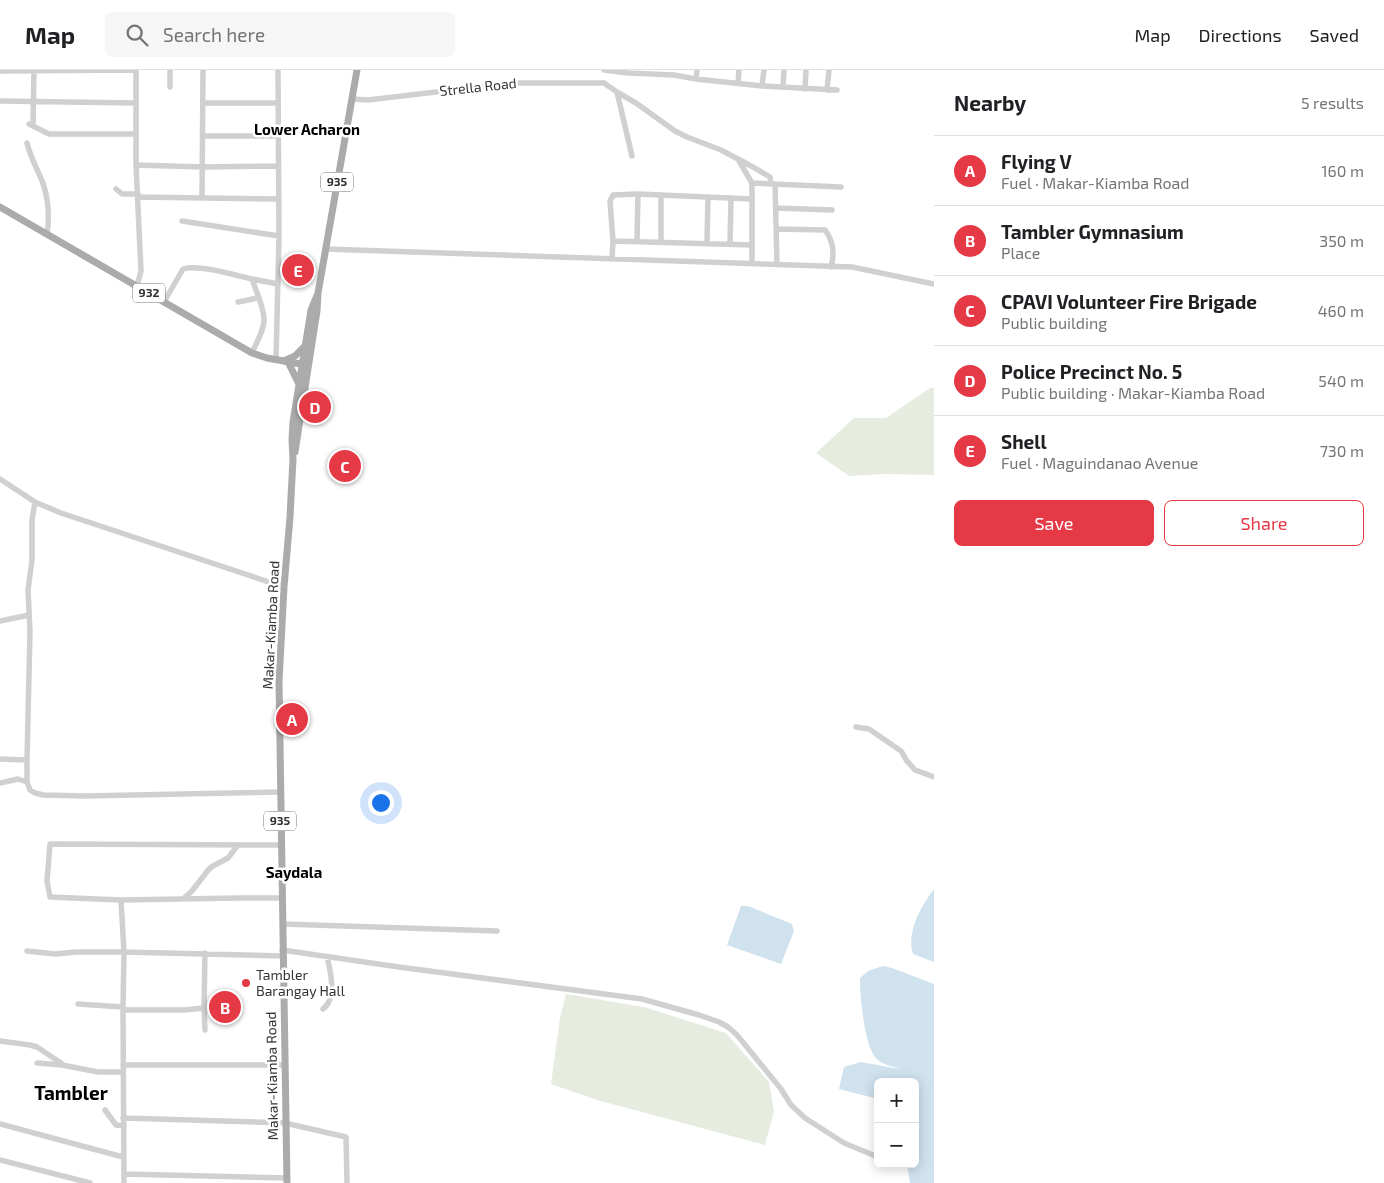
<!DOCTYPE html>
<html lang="en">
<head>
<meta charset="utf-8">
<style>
  :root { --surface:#fff; --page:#f6f6f6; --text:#202124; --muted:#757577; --line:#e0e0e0; --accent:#e63946 }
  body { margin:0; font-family:"Exo 2",sans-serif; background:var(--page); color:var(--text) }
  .controls { position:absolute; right:15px; bottom:15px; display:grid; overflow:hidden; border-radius:8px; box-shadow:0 2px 12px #0003 }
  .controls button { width:45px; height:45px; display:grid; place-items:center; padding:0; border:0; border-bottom:1px solid var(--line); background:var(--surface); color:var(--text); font:25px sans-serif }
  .you { position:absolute; left:380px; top:732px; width:18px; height:18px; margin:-12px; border:4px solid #fff; border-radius:50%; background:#1a73e8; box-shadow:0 0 0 8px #1a73e833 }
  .badge { display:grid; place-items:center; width:32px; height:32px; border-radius:50%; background:var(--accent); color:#fff; font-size:16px; font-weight:700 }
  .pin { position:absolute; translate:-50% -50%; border:2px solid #fff; box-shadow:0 1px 5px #0006 }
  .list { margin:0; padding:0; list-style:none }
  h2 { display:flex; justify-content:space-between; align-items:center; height:65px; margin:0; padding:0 20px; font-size:21px }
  h2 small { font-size:16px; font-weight:400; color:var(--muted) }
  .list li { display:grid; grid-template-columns:32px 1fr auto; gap:15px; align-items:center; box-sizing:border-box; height:70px; padding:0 20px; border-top:1px solid var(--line) }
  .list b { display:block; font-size:19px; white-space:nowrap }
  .list p { margin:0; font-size:16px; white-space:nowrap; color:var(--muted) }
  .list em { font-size:16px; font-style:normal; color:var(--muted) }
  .actions { display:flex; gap:10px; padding:15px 20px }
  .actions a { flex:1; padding:11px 0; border:1px solid var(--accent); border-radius:8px; text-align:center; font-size:18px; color:var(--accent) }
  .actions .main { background:var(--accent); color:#fff }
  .icon { flex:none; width:28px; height:28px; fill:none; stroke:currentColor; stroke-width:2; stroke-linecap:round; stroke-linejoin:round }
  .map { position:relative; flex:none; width:934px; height:1113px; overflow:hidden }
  header { display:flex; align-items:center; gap:30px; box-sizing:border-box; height:70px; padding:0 25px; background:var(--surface); border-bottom:1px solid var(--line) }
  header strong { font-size:24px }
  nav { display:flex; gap:28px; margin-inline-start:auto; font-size:18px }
  .search { width:350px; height:45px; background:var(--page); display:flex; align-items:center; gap:12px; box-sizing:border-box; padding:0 18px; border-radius:8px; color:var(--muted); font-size:19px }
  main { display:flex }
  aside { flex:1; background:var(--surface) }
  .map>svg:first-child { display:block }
</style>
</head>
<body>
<header>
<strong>Map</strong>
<div class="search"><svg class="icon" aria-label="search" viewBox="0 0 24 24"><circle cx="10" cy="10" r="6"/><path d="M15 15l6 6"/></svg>Search here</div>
<nav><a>Map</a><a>Directions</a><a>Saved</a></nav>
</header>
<main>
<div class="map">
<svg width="934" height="1113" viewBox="0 0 934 1113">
  <rect width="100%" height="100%" fill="#fff"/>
  <path fill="#e6ecdf" d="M930,318H934V405L883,404L849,406L816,383L854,348H886Z
    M566,924L644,937L726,963L769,1012L774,1041L765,1075L597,1030L551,1014L560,948Z"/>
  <path fill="#cfe2ee" d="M934,819V892L913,884C906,863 921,836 934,819Z
    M741,836H748L792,854L794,861L781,894L727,875Z
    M883,896L892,898L934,914V1113H910L907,1094H915V1012H878V1029L839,1019L844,997L861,992L899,999C893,996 883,995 878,990C864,979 860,926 860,908L868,901Z"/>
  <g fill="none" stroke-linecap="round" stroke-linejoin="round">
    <path stroke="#d0d0d0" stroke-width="5.5" d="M136,0V95L141,201L137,216
      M170,0V17
      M604,0L628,3L674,5L696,9L762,16L837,20
      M0,1L136,0
      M696,9L697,0
      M604,13L617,22L636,33L675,61L687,67L721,80L753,97L770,107L771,114
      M738,13L739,0
      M762,16L764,0
      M783,17L784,0
      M805,19L806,0
      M827,20L829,0
      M617,22L632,86
      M352,29L368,30L513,13H604
      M0,31L136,33
      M203,33H278
      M29,54L49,64H136
      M33,56L34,0
      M203,66H278
      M27,73C30,85 35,95 40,106C48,123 50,145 47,164
      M739,91L752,113V193
      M136,95L203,97L278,96
      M752,113L841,117
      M775,114L777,194
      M116,119L122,124H138
      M661,125V172
      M138,127L279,129
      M202,128L203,0
      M776,138L832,140
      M182,151L279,166
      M777,159L825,160C833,170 835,184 831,197
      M613,171L752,175
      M637,171L638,124
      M707,173L708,127
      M730,174L731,128
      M325,179L852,197L934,214
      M612,189L613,171L610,131L613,125L638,124L752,129
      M164,232L183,199C199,194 235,205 252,209
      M238,232L258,228
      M252,283C256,273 265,259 264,248C263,235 256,221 252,209L278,214
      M276,290L279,166L278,0
      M0,409L35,432L61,443L284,517
      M35,432L32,450V490L28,520L30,561L27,690V712L30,720L35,723L43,725L86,726L280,722
      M0,551L29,545
      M856,657L869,659L901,681L907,691L915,700L934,707
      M0,689L27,690
      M0,713L18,709L27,712
      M281,775L50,774L47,811L50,827L121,830L239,828H282
      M184,828L192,821L209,799L213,796L228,788L238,775
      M121,830L124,882L123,937L124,1113
      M283,854L497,861
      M282,880L399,897L642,929L699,945L719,952L728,957L737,965L781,1019L791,1035L805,1048L844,1073L878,1087
      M27,881L55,884L76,882H124L283,886
      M78,934L123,937
      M204,938L205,960
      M323,939C337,929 331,902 327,887
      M123,940H184L204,938L205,883
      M0,971L30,975L37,977L61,993
      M37,993L62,995L98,1002H122
      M123,995H284
      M105,1040L116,1055L124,1056
      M123,1048L285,1053L346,1067L347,1113
      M0,1054L123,1087
      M0,1090L90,1113
      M124,1104L287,1108"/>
    <path stroke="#ababab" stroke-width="7" d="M0,137L252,283L267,288L306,295
      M284,291L295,286L305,276
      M288,292L299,314
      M295,382L317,241L318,223L357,0
      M287,1113L279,611L284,517L290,447L293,389L292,370L293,352L311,240L318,223"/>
  </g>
  <circle fill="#e63946" stroke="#fff" stroke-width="2" cx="246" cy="913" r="5"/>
  <g text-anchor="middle" stroke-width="5" stroke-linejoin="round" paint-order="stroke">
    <g fill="#fff" stroke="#707070" stroke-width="1">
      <rect x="321" y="102.5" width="32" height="19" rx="4"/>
      <rect x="133" y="213.5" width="32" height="19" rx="4"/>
      <rect x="264" y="741.5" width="32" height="19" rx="4"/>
    </g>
    <g font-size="12" font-weight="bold" fill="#333">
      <text x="337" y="116">935</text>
      <text x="149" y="227">932</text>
      <text x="280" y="755">935</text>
    </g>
    <g font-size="14" fill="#333" stroke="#fff">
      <text transform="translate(478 17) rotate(-6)" y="5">Strella Road</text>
      <text transform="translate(271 555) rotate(-87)" y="5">Makar-Kiamba Road</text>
      <text transform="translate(272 1006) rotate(-91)" y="5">Makar-Kiamba Road</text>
    </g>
    <g font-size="14" fill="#333" stroke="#fff" text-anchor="start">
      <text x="256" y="910">Tambler<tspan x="256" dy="16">Barangay Hall</tspan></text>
    </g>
    <g font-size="15" font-weight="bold" fill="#000" stroke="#fff">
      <text x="307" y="65">Lower Acharon</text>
      <text x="294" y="808">Saydala</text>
    </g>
    <g font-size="19" font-weight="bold" fill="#000" stroke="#fff">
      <text x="71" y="1030">Tambler</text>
    </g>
  </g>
</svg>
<div class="controls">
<button>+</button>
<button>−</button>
</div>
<div class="you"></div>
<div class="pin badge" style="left:292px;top:649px">A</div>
<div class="pin badge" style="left:225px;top:937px">B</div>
<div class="pin badge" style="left:345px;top:396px">C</div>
<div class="pin badge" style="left:315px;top:337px">D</div>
<div class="pin badge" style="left:298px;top:200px">E</div>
</div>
<aside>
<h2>Nearby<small>5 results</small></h2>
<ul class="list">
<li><span class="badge">A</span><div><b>Flying V</b><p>Fuel · Makar-Kiamba Road</p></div><em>160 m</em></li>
<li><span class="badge">B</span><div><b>Tambler Gymnasium</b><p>Place</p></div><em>350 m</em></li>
<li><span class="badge">C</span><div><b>CPAVI Volunteer Fire Brigade</b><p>Public building</p></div><em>460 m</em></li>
<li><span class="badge">D</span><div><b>Police Precinct No. 5</b><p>Public building · Makar-Kiamba Road</p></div><em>540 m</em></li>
<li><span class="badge">E</span><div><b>Shell</b><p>Fuel · Maguindanao Avenue</p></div><em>730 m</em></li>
</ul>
<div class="actions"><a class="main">Save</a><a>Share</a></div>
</aside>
</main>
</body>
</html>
